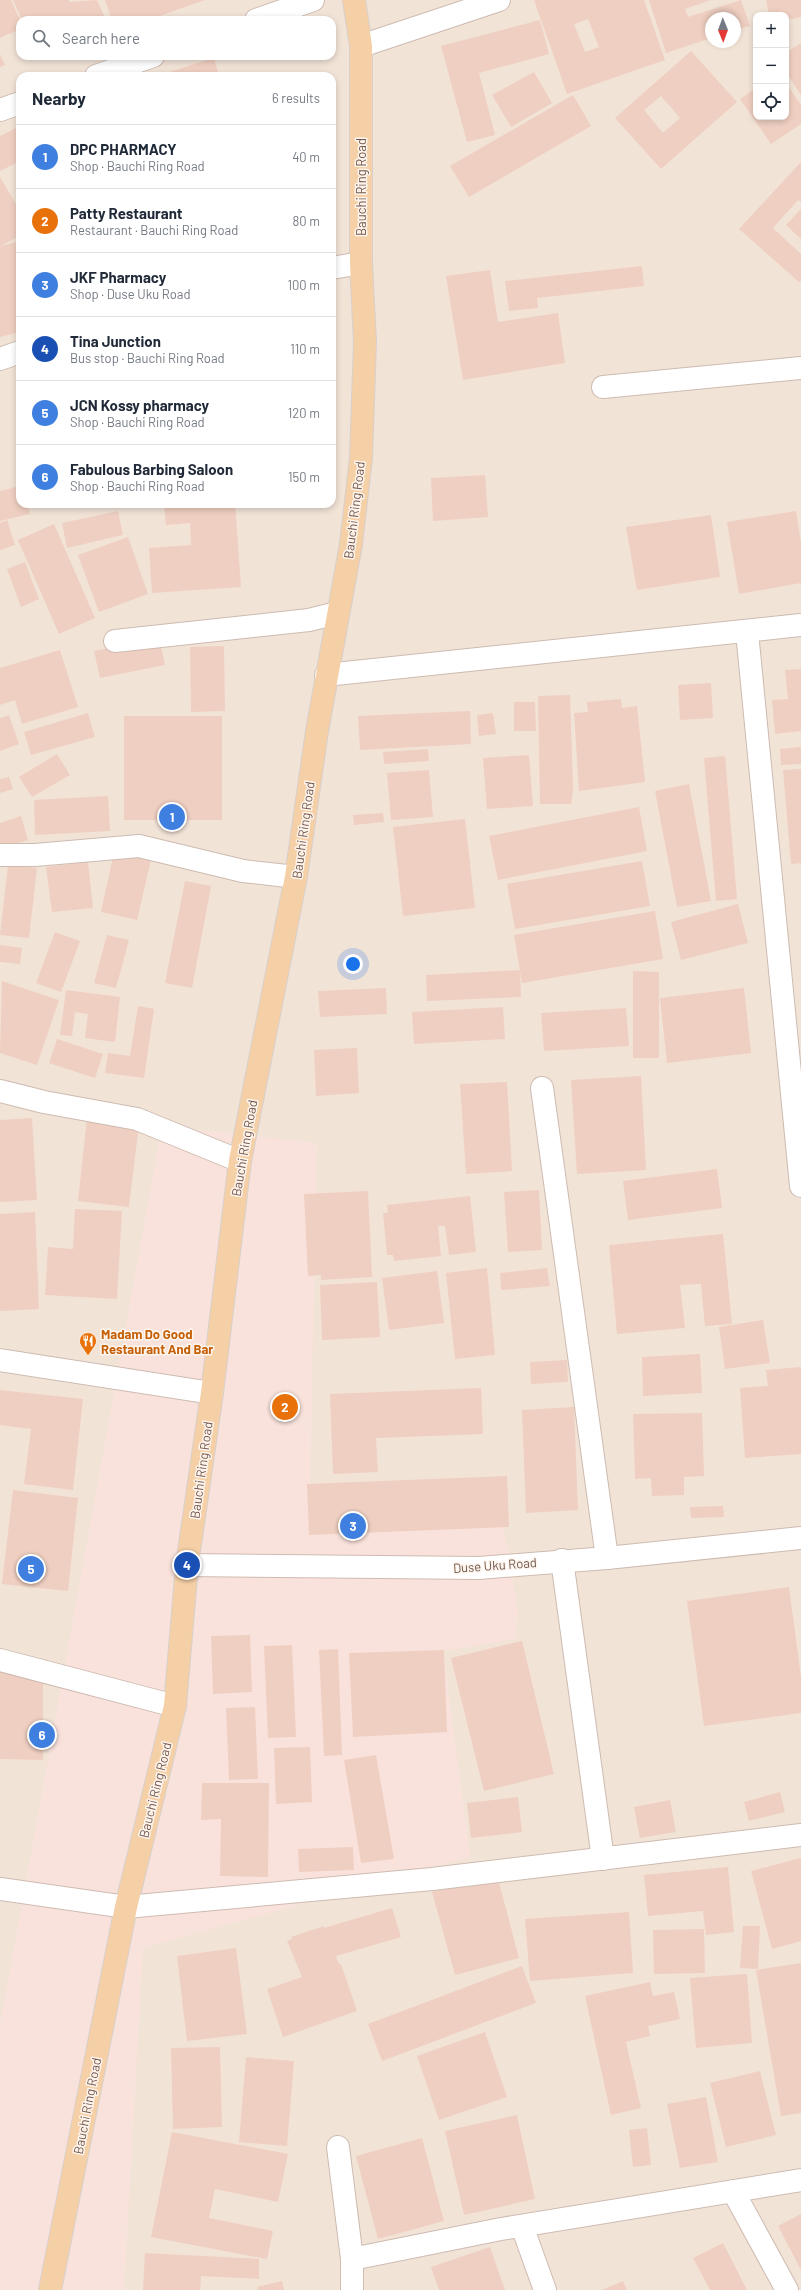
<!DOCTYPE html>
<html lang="en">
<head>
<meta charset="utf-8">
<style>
  :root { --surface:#fff; --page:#f6f6f7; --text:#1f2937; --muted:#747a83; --line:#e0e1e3; --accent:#db2777 }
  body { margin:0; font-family:Barlow,sans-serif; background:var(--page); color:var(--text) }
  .controls { position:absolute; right:12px; top:12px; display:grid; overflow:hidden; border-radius:8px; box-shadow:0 2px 6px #0003 }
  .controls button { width:36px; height:36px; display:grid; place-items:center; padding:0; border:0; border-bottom:1px solid var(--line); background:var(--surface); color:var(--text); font:20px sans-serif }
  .compass { position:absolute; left:705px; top:12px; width:36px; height:36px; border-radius:50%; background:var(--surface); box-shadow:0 2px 6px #0003; rotate:179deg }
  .you { position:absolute; left:353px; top:964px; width:14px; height:14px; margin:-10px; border:3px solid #fff; border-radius:50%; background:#1a73e8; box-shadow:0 0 0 6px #1a73e833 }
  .badge { display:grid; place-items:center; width:26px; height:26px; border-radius:50%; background:var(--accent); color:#fff; font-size:13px; font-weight:700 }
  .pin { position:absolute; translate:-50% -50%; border:2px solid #fff; box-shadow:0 1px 4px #0006 }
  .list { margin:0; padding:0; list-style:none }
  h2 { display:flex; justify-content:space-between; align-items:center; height:52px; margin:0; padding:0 16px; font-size:17px }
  h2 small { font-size:13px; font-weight:400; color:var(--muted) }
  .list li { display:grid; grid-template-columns:26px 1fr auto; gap:12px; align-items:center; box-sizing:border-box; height:64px; padding:0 16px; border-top:1px solid var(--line) }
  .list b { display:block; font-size:15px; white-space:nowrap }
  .list p { margin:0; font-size:13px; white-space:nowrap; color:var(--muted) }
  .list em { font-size:13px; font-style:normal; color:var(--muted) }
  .icon { flex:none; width:22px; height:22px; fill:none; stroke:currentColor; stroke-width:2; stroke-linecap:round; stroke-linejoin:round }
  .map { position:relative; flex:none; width:801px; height:2290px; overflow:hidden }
  .search { position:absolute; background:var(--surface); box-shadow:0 2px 6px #0003; left:16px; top:16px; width:320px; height:44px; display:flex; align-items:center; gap:10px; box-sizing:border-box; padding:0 14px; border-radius:12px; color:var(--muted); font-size:15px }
  .panel { position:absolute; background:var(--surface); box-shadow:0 2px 6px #0003; left:16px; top:72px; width:320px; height:436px; border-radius:12px }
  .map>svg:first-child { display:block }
</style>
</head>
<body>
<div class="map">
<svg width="801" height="2290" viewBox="0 0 801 2290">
  <rect width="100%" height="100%" fill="#fbf2e8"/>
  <path fill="#f2e3d7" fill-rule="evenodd" d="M0,0H801V2290H0ZM756,15H786V117H756ZM711,18H735V42H711ZM20,20H332V56H20ZM20,76H332V504H20Z"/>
  <path fill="#fae2dc" d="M162,1126L317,1143L309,1532L503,1525L518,1612L515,1639L443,1651L470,1857L143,1948L124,2290H0V2026Z"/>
  <path fill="#efcfc1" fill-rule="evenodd" d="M0,0H11L20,20V29L0,38Z
    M13,0H69V2L97,0L106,20H22Z
    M105,0H205L148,20H112Z
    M534,0H644L665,60L567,94ZM588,19L599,47L585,52L574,24Z
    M649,0H711L685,9L688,17L741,0L750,26L735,30V18H711V38L666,53Z
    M766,0H801V17L786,20V15H769Z
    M540,20L549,54L479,73L495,135L467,142L441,46Z
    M801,43V95L786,72V53Z
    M691,51L737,102L661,169L615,118ZM661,96L680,118L663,133L644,110Z
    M0,54L5,65L0,67Z
    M214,58L219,76H160V75Z
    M534,72L552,103L511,127L492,95Z
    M786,83L801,105V124L771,144L740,99L756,88V117H786Z
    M573,95L591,126L469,197L450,166Z
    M20,126V161L0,171V136Z
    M801,162V202L798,200L773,228L801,254V281L799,282L739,229Z
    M0,177L20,211V236L0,246Z
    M801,209V239L786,225Z
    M20,241V332L0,337V246Z
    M642,266L644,286L537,298L538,308L509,311L505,281Z
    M490,270L498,322L558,313L565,363L463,380L446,276Z
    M485,475L488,517L433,521L431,478Z
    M20,486V504H27L30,514L0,521V491Z
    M164,504H235L241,587L152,593L149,548L191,545L190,523L166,525Z
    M118,511L123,535L67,548L62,523Z
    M796,511L801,543V583L739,594L727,522Z
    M711,515L720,577L637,590L626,527Z
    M7,520L15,545L0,550V523Z
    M54,524L95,618L59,634L18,540Z
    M128,537L148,594L99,612L78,555Z
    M25,562L39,599L21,607L7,569Z
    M159,638L165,665L100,678L94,651Z
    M224,646L225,711L191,712L190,647Z
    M60,650L78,707L22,724L15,700L0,705V668Z
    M801,669V731L775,734L772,700L788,699L785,670Z
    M711,683L713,718L680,720L678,685Z
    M570,695L573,790L571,804H540L538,696Z
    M621,699L622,708L637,706L645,782L579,791L574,713L588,712L587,702Z
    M514,702H535L536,731H514Z
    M470,711L471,744L360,750L358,716Z
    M88,713L95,737L31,755L24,732Z
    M493,713L496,734L479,736L477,715Z
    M9,715L19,744L0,751V718Z
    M124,716H222V820H124Z
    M801,747V764L781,765L780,749Z
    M428,749L429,761L384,764L383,752Z
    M57,754L70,775L32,797L19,777Z
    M529,755L533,806L487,809L483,758Z
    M725,756L737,899L716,901L704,758Z
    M801,769V863L791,864L783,770Z
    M429,770L433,817L391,820L387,773Z
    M9,777L13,789L0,793V779Z
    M689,784L711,901L677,907L655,791Z
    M108,796L110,831L35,835L34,800Z
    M639,807L647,851L498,880L489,836Z
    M383,813L384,822L354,825L353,815Z
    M21,816L28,840L0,848V823Z
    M465,819L475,908L403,916L393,827Z
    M114,852L151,860L137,920L101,912Z
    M642,861L650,906L515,929L507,884Z
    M88,862L93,908L52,912L46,867Z
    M8,865L37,868L29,938L0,935Z
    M185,881L211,886L192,988L165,983Z
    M738,904L748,943L681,960L671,922Z
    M655,911L663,959L522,983L514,935Z
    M55,932L80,941L61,992L36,983Z
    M107,935L129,940L116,988L94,983Z
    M0,945L22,948L20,964L0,962Z
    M520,970L521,997L427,1001L426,975Z
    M633,971L659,972V1058H633Z
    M2,981L59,1000L37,1065L0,1053Z
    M386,988L387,1014L320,1017L318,991Z
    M744,988L751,1053L667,1063L660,998Z
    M66,990L120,997L115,1042L85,1038L88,1014L75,1012L72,1036L60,1035Z
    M138,1006L154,1009L144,1078L105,1073L108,1053L130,1056Z
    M503,1007L505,1039L414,1044L412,1012Z
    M626,1008L629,1046L544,1051L541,1013Z
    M57,1039L103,1054L95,1078L49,1063Z
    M357,1048L359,1093L316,1096L314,1050Z
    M641,1076L646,1170L577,1174L571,1080Z
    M507,1082L512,1171L466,1174L460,1084Z
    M32,1118L37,1200L0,1202V1120Z
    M87,1118L139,1124L129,1207L78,1201Z
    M717,1169L722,1208L628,1220L623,1181Z
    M539,1190L542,1250L508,1252L504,1192Z
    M368,1191L372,1277L321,1280V1275L308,1276L304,1194Z
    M470,1196L476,1252L449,1255L445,1226H438L441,1256L394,1261L393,1255H387L383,1213H388L387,1205Z
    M75,1209L122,1211L117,1299L45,1295L48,1247L73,1249Z
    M35,1212L39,1309L0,1311V1214Z
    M723,1234L732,1324L705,1326L701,1284L680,1285L685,1328L617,1334L609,1245Z
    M487,1268L495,1355L455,1359L446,1273Z
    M547,1268L550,1286L501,1290L500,1273Z
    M437,1271L444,1323L389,1330L382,1278Z
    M377,1282L380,1337L322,1340L320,1285Z
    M763,1320L770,1363L725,1369L719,1327Z
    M700,1354L702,1393L643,1396L642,1357Z
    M567,1360L568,1382L531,1384L530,1362Z
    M801,1367V1454L745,1458L740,1388L768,1386L766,1370Z
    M481,1388L483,1434L376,1438L378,1472L333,1474L330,1394Z
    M0,1390L83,1399L73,1490L24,1484L31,1429L0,1425Z
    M574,1407L578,1510L526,1513L522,1410Z
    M702,1413L704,1476L684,1477V1495L652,1496L651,1478L635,1479L633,1414Z
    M507,1476L509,1527L309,1535L307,1484Z
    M13,1490L78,1498L68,1591L2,1584Z
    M723,1506L724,1517L691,1518L690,1507Z
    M789,1587L801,1677V1713L704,1726L687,1601Z
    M250,1635L252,1692L213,1694L211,1636Z
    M522,1641L554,1774L484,1791L451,1658Z
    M292,1645L296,1737L268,1738L264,1646Z
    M338,1649L342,1755L324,1756L319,1650Z
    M444,1650L447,1732L353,1737L349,1653Z
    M0,1671H43V1760L0,1759Z
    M255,1707L258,1779L229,1780L226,1708Z
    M310,1747L312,1802L276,1804L274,1748Z
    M376,1755L394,1859L361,1863L344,1760Z
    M202,1783H269L268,1877L220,1876L221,1819L201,1820Z
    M780,1792L785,1812L749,1821L744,1802Z
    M518,1797L522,1832L471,1838L467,1803Z
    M670,1800L676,1832L640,1838L634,1807Z
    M353,1847L354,1870L299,1872L298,1849Z
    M801,1858V1941L772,1949L751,1871Z
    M728,1867L734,1932L706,1935L703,1911L648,1916L644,1875Z
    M497,1875L519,1958L455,1975L432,1892Z
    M392,1908L401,1937L336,1956L339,1964H341L357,2011L283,2037L267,1989L302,1977L287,1941L292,1939L291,1937L324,1926V1928Z
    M629,1912L633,1973L530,1981L525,1919Z
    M743,1926H760L758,1969L740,1968Z
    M704,1929L705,1973L654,1974L653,1930Z
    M236,1948L247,2034L187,2041L177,1956Z
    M801,1963V2113L781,2116L756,1970Z
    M522,1966L536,2003L382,2061L368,2024Z
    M747,1974L752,2043L696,2048L690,1978Z
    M650,1982L653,1996L674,1992L680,2019L648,2026L650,2036L626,2042L641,2108L611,2115L585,1996Z
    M485,2032L507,2097L439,2120L417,2056Z
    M220,2047L222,2127L173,2129L171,2048Z
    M246,2057L294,2061L287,2146L239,2142Z
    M760,2071L776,2135L726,2147L710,2083Z
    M706,2097L718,2162L680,2168L667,2104Z
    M517,2115L535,2199L464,2215L445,2131Z
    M647,2128L651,2165L633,2167L629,2130Z
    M172,2132L288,2154L278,2202L215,2189L209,2218L273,2231L267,2259L151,2237Z
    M422,2138L444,2221L378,2239L356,2156Z
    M801,2214V2270L778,2226Z
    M723,2243L747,2290H710L693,2258Z
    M490,2247L505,2290H439L431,2267Z
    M145,2253L259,2259V2279L201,2276L200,2290H143Z
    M282,2281L284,2290H258L257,2287Z
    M623,2281L627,2290H602Z"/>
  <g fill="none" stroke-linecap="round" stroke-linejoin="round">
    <defs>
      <path id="minor" d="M256,20L313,0
        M361,46L499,0
        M96,76L153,56
        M0,110L20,103
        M332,268L361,263
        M0,359L20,352
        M603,387L801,368
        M747,632L801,1186
        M115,641L309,620L337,613
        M326,675L801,625
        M0,855H35L139,846L243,871L296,877
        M542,1088L607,1558
        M0,1091L44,1102L137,1119L240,1161
        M0,1360L212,1393
        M562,1560L603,1859
        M0,1660L175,1706
        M0,1889L126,1907L432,1879L801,1835
        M338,2147L352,2259
        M733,2191L787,2290
        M522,2226L545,2290
        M352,2290V2259L501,2229L801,2180"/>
      <path id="tertiary" d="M187,1565L479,1568L607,1558L801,1538"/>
      <path id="primary" d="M50,2290L126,1907L175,1706L187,1565L212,1393L240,1161L296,877L317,731L351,544L361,458L365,342L361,263V46L354,0"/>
    </defs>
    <use href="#minor" stroke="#cebbb1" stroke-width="24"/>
    <use href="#tertiary" stroke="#cebbb1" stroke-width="24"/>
    <use href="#primary" stroke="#d8d0cd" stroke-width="24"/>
    <use href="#minor" stroke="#fff" stroke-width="22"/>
    <use href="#tertiary" stroke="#fff" stroke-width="22"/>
    <use href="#primary" stroke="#f5cfa5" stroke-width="22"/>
  </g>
  <defs>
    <symbol id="restaurant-pin" viewBox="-11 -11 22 30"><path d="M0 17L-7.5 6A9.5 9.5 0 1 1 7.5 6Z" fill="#e8710a" stroke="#fef6ee"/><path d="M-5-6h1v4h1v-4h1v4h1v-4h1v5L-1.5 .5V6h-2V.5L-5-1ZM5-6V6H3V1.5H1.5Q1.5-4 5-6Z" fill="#fff"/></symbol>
  </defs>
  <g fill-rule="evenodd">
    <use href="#restaurant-pin" x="78" y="1331" width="20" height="27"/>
  </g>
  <g text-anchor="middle" stroke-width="3" stroke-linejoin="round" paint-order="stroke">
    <g font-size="13" fill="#73574d" stroke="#fef6ee">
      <text transform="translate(361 187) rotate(-90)" y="5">Bauchi Ring Road</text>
      <text transform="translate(354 510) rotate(-83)" y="5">Bauchi Ring Road</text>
      <text transform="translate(303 830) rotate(-82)" y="5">Bauchi Ring Road</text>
      <text transform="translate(244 1148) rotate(-80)" y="5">Bauchi Ring Road</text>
      <text transform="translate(201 1470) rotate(-82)" y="5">Bauchi Ring Road</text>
      <text transform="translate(495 1565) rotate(-4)" y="5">Duse Uku Road</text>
      <text transform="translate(155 1790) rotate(-76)" y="5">Bauchi Ring Road</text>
      <text transform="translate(87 2106) rotate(-79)" y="5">Bauchi Ring Road</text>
    </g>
    <g font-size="13" font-weight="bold" fill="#c56008" stroke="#fef6ee" text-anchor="start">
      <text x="101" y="1339">Madam Do Good<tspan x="101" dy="15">Restaurant And Bar</tspan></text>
    </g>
  </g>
</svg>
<div class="controls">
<button>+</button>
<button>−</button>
<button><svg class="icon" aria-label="locate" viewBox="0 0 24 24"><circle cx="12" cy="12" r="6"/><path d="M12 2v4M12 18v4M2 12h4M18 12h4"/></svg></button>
</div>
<svg class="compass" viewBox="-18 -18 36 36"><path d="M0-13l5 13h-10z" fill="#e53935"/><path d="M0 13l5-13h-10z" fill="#747a83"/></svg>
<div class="you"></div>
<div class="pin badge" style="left:172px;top:817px;background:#3f7fe0">1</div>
<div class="pin badge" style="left:285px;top:1407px;background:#e8710a">2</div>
<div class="pin badge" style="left:353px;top:1526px;background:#3f7fe0">3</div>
<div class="pin badge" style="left:187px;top:1565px;background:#1a4fb4">4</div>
<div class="pin badge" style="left:31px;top:1569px;background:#3f7fe0">5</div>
<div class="pin badge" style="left:42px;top:1735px;background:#3f7fe0">6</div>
<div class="search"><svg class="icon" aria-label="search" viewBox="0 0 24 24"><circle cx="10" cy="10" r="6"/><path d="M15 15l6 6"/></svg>Search here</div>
<section class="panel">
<h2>Nearby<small>6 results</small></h2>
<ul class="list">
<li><span class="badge" style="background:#3f7fe0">1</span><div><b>DPC PHARMACY</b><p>Shop · Bauchi Ring Road</p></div><em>40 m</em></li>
<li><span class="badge" style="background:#e8710a">2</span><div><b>Patty Restaurant</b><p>Restaurant · Bauchi Ring Road</p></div><em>80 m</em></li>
<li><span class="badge" style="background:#3f7fe0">3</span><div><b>JKF Pharmacy</b><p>Shop · Duse Uku Road</p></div><em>100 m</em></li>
<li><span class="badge" style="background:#1a4fb4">4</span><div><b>Tina Junction</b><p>Bus stop · Bauchi Ring Road</p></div><em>110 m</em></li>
<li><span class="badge" style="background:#3f7fe0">5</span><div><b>JCN Kossy pharmacy</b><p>Shop · Bauchi Ring Road</p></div><em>120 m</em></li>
<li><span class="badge" style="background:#3f7fe0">6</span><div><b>Fabulous Barbing Saloon</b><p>Shop · Bauchi Ring Road</p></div><em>150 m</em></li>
</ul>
</section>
</div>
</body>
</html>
